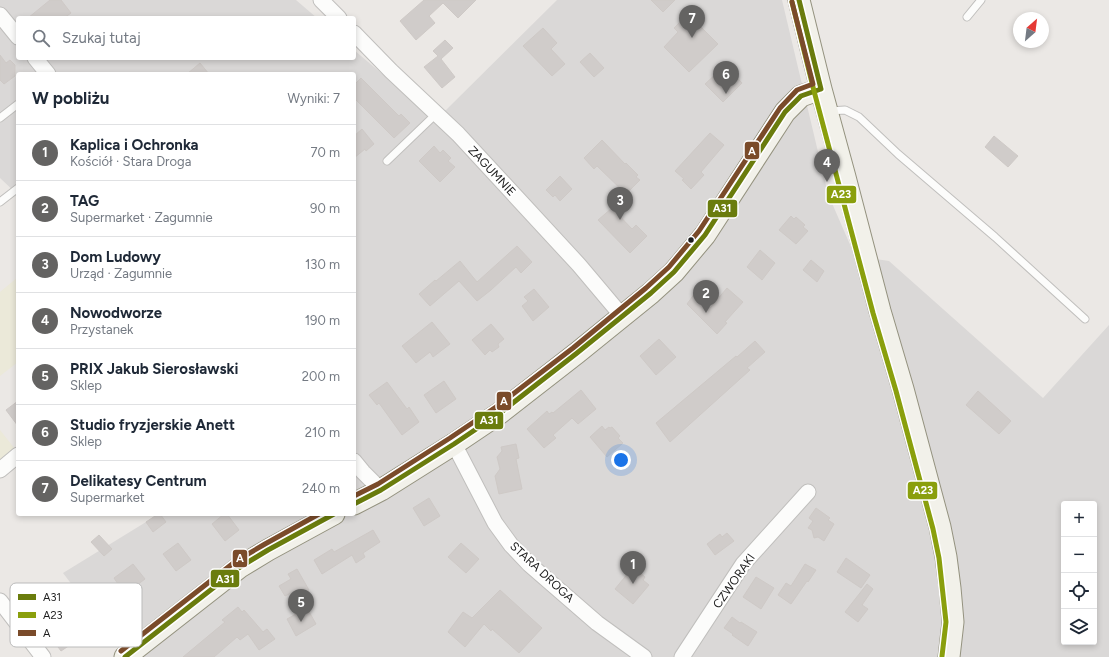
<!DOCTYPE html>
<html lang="pl">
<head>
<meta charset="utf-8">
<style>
  :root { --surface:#fff; --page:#f6f6f7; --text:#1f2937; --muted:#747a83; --line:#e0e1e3; --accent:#646362 }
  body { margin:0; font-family:Figtree,sans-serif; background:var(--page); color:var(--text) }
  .controls { position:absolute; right:12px; bottom:12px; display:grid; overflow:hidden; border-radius:4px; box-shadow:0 2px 6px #0003 }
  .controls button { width:36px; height:36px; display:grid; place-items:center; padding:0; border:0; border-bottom:1px solid var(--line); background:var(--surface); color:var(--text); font:20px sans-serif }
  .compass { position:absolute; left:1013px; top:12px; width:36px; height:36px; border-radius:50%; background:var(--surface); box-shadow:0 2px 6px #0003; rotate:28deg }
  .you { position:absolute; left:621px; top:460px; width:14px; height:14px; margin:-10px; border:3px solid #fff; border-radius:50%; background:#1a73e8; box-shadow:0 0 0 6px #1a73e833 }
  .badge { display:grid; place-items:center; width:26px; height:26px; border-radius:50%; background:var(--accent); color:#fff; font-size:13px; font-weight:700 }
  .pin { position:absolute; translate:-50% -33px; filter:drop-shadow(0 1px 2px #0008) }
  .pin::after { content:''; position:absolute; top:21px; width:14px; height:12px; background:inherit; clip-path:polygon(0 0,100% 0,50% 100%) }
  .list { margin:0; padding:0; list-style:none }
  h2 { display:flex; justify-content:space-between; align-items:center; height:52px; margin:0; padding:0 16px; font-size:17px }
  h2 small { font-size:13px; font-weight:400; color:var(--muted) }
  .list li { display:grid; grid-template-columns:26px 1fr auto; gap:12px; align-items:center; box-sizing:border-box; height:56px; padding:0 16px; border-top:1px solid var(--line) }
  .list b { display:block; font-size:15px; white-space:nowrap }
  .list p { margin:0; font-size:13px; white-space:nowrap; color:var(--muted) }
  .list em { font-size:13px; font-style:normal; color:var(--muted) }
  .icon { flex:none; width:22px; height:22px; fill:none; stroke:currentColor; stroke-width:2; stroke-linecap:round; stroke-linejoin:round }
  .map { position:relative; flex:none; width:1109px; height:657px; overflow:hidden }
  .search { position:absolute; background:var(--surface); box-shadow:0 2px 6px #0003; left:16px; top:16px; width:340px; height:44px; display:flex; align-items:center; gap:10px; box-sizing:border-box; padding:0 14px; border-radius:4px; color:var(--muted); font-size:15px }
  .panel { position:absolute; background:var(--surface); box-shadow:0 2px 6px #0003; left:16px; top:72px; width:340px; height:444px; border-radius:4px }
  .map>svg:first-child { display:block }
</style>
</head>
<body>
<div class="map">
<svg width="1109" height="657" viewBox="0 0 1109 657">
  <rect width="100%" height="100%" fill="#ebe8e5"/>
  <path fill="#dad8d7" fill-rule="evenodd" d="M0,0H296L317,18H18V58H354V50L427,112L446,110L557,0H782L828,194L855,256L889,261L1043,398L1109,325V657H127L63,573L146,522L167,514H354V74H18V195L0,178ZM1064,504H1094V642H1064Z"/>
  <path fill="#ebe9d9" d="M18,277V362L0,376V292Z
    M0,430L15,449L0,461Z"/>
  <path fill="#d0ccca" stroke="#cec9c6" d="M50,0H61L71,13L64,18H28Z
    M424,0H476L458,18L443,3L429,16L435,23L416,40L400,21Z
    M651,0H675L663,12Z
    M688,14L718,44L689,72L664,47L678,32L674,28Z
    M543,28L557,43L551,49L565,64L552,76L523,46Z
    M445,40L453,48L441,59L455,77L442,88L424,67L438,56L433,51Z
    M590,53L604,68L594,77L580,62Z
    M0,55L6,63L10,60L15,65V76L4,84L0,80Z
    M200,63L209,74H187Z
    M727,67L742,83L723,102L705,84L718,72L720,74Z
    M361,78L399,116L401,114L410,123L394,138L354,98V85Z
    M362,129L374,144L366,151L365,149L354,158V136Z
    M710,133L724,145L701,172L704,175L691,189L682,180L684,179L675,171Z
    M994,136L1018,156L1008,167L985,147Z
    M602,140L625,164L626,163L638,175L636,177L640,180L626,194L597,166L594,169L584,158Z
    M434,146L440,153L443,150L451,158L448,161L455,167L440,182L419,161Z
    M560,176L572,189L560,201L555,195L553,197L546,190Z
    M612,208L632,229L636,225L647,236L630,253L598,220Z
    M791,216L794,219L796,217L805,225L803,227L808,231L796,244L779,230Z
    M517,246L532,262L521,273L516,267L491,290L477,301L459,281L430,306L419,294L435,280L436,281L460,261L477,282Z
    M760,250L775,263L762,280L747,267Z
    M811,260L824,271L817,282L803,270Z
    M727,288L743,302L725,322L727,323L717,334L687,304L695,293L710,308Z
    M534,289L549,307L533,321L522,306L528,301L524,297Z
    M432,322L450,344L433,357L430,352L416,363L402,346Z
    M491,324L504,339L498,344L499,347L492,352L490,350L485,355L472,340Z
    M659,339L676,357L656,375L640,356Z
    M755,341L765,352L747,368L750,370L670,442L656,423L736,356L737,357Z
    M444,381L456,399L436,413L424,395Z
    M387,382L407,409L409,407L419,422L402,435L379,403L377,405L369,395Z
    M581,390L596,409L578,424L572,418L553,435L556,438L544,448L527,429L547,411L549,414L552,412L553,413Z
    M978,391L1011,421L999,434L966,405Z
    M18,401V426L6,410Z
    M602,426L605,430L609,427L610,428L612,427L620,436L618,438L623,443L607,457L590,437Z
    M516,444L519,458L516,459L522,489L499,494L495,476L500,469L497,457L502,451L501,447Z
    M429,498L440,516L424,526L413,508Z
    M816,508L830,518L828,520L834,524L824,541L818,537L814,538L812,530L808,528L813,521L809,518Z
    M158,514H160L166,522L153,532L146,522Z
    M224,514H227L239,530L225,541L212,524Z
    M373,530L380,542L363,553L365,557L356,563L352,555L322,574L314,560L332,549L334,552Z
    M727,533L734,541L715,555L707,544L720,534L722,537Z
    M99,535L112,549L104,556L91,542Z
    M178,543L191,560L176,571L163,554Z
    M461,543L479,559L466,573L448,557Z
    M846,558L870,575L861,588L837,572Z
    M133,564L145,579L129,591L124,584L120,587L114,578Z
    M805,564L816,570L808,582L807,581L791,604L778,595L786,583L791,586Z
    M633,567L645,577L643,580L649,585L633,604L615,589Z
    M297,569L309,590L293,598L291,593L285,596L279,586L291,579L288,574Z
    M756,577L774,588L761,609L743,597Z
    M867,584L873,589L862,605L868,609L858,622L845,612Z
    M500,590L542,628L519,653L492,629L491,631L484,624L465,647L448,632L463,612L472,618Z
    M238,607L242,612L244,610L263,632L267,629L275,639L259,650L248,634L240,640L237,637L214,657H183L225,622L222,620Z
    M307,608L316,624L296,636L287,619Z
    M732,617L740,623L741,622L757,632L748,646L732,635L733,634L724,628Z
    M65,625L76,641L61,651L50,636Z"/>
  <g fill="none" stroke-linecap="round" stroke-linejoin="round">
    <defs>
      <path id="lane" d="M967,17L981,0
        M830,111L845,110L859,117L898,154L995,237L1085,319
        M0,118L18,104
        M387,161L436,114
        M0,202L18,188"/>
      <path id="street" d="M321,0L339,18
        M0,15L18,37
        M354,33L391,71L458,134L579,265L622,316
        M35,58L48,74
        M454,444L495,523L511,545L529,564L597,623L644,657
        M354,461L363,472L381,490
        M0,470L18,455
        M0,601L43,657
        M682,657L743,564L808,492"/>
      <path id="secondary" d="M799,0L821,89L845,177L880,311L903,389L940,527L946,557L950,588L953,622L949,657
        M354,504L381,490L454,444L500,413L577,353L651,293L674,272L705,235L785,112L801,96L821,89
        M125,657L240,567L268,550L334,514"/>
    </defs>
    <use href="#lane" stroke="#c0bfbd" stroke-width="9"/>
    <use href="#street" stroke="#c0bfbd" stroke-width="17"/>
    <use href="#secondary" stroke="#94927f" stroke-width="23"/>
    <use href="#lane" stroke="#fcfcfb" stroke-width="7"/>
    <use href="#street" stroke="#fcfcfb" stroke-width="15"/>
    <use href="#secondary" stroke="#f2f1ea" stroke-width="21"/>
    <defs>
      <path id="bus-1" d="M799,0L821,89
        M354,504L381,490L454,444L500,413L577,353L651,293L674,272L705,235L785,112L801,96L821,89
        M125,657L240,567L268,550L334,514"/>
      <path id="bus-2" d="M792,2L814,91L873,313L896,391L933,529L939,558L946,622L942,656"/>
      <path id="bus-3" d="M354,496L378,484L450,438L496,407L573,348L646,288L669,267L699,231L780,108L797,90L813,84L792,2
        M121,651L236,561L265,544L319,514"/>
    </defs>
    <use href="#bus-1" stroke="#fff" stroke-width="8"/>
    <use href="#bus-2" stroke="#fff" stroke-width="8"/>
    <use href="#bus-3" stroke="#fff" stroke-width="8"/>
    <use href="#bus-1" stroke="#6a7c0d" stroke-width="5"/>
    <use href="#bus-2" stroke="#8a9f0d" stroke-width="5"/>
    <use href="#bus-3" stroke="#7a4b2a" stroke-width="5"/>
  </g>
  <circle fill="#1c1c1c" stroke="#fff" stroke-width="1.5" cx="691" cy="240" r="3.5"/>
  <g text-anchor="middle" stroke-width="4" stroke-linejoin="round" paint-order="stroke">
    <g font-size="12" fill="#1c1c1c" stroke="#fff">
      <text transform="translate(492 171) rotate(47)" y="4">ZAGUMNIE</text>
      <text transform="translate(542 572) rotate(43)" y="4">STARA DROGA</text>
      <text transform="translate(734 581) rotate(-55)" y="4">CZWORAKI</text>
    </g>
  </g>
  <rect x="10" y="583" width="132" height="64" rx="6" fill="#fff" stroke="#bbb" stroke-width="1"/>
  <rect x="18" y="594" width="18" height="6" fill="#6a7c0d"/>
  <rect x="18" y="612" width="18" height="6" fill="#8a9f0d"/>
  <rect x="18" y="630" width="18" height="6" fill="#7a4b2a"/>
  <g font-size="11" fill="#1c1c1c">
    <text x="43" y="601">A31</text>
    <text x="43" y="619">A23</text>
    <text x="43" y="637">A</text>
  </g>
  <g stroke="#fff" stroke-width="1.5">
    <rect x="744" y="141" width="16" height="19" rx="4" fill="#7a4b2a"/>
    <rect x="826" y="185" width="31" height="19" rx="4" fill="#8a9f0d"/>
    <rect x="707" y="199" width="31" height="19" rx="4" fill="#6a7c0d"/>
    <rect x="496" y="391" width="16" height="20" rx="4" fill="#7a4b2a"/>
    <rect x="474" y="411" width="30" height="19" rx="4" fill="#6a7c0d"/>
    <rect x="907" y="481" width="31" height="19" rx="4" fill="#8a9f0d"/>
    <rect x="232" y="549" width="16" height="19" rx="4" fill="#7a4b2a"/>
    <rect x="210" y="569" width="30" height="19" rx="4" fill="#6a7c0d"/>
  </g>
  <g font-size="11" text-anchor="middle" font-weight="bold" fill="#fff">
    <text x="752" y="155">A</text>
    <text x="841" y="198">A23</text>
    <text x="722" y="212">A31</text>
    <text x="504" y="405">A</text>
    <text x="489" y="424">A31</text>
    <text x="923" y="494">A23</text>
    <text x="240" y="562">A</text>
    <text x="225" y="583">A31</text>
  </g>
</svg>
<div class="controls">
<button>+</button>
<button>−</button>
<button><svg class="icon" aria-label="locate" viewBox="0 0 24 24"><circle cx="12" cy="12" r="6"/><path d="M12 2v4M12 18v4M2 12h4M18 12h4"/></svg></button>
<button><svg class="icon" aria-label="layers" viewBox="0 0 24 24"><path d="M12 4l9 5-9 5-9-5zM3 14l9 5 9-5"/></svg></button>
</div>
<svg class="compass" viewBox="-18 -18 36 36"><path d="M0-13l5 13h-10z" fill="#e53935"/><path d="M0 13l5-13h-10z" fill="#747a83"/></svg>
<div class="you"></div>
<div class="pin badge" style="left:633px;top:584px">1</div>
<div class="pin badge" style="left:706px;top:313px">2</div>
<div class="pin badge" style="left:620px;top:220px">3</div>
<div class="pin badge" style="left:827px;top:182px">4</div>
<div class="pin badge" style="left:301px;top:622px">5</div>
<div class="pin badge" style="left:726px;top:94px">6</div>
<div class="pin badge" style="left:692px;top:38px">7</div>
<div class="search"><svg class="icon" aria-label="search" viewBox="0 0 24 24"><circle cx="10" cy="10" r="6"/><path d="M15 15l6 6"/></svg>Szukaj tutaj</div>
<section class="panel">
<h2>W pobliżu<small>Wyniki: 7</small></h2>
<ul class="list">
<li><span class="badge">1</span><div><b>Kaplica i Ochronka</b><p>Kościół · Stara Droga</p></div><em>70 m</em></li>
<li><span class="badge">2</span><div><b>TAG</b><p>Supermarket · Zagumnie</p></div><em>90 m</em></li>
<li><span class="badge">3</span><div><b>Dom Ludowy</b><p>Urząd · Zagumnie</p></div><em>130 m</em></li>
<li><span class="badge">4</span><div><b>Nowodworze</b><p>Przystanek</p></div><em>190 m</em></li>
<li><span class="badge">5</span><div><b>PRIX Jakub Sierosławski</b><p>Sklep</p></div><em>200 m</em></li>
<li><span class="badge">6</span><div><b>Studio fryzjerskie Anett</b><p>Sklep</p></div><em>210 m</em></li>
<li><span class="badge">7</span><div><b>Delikatesy Centrum</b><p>Supermarket</p></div><em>240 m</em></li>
</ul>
</section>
</div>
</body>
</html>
